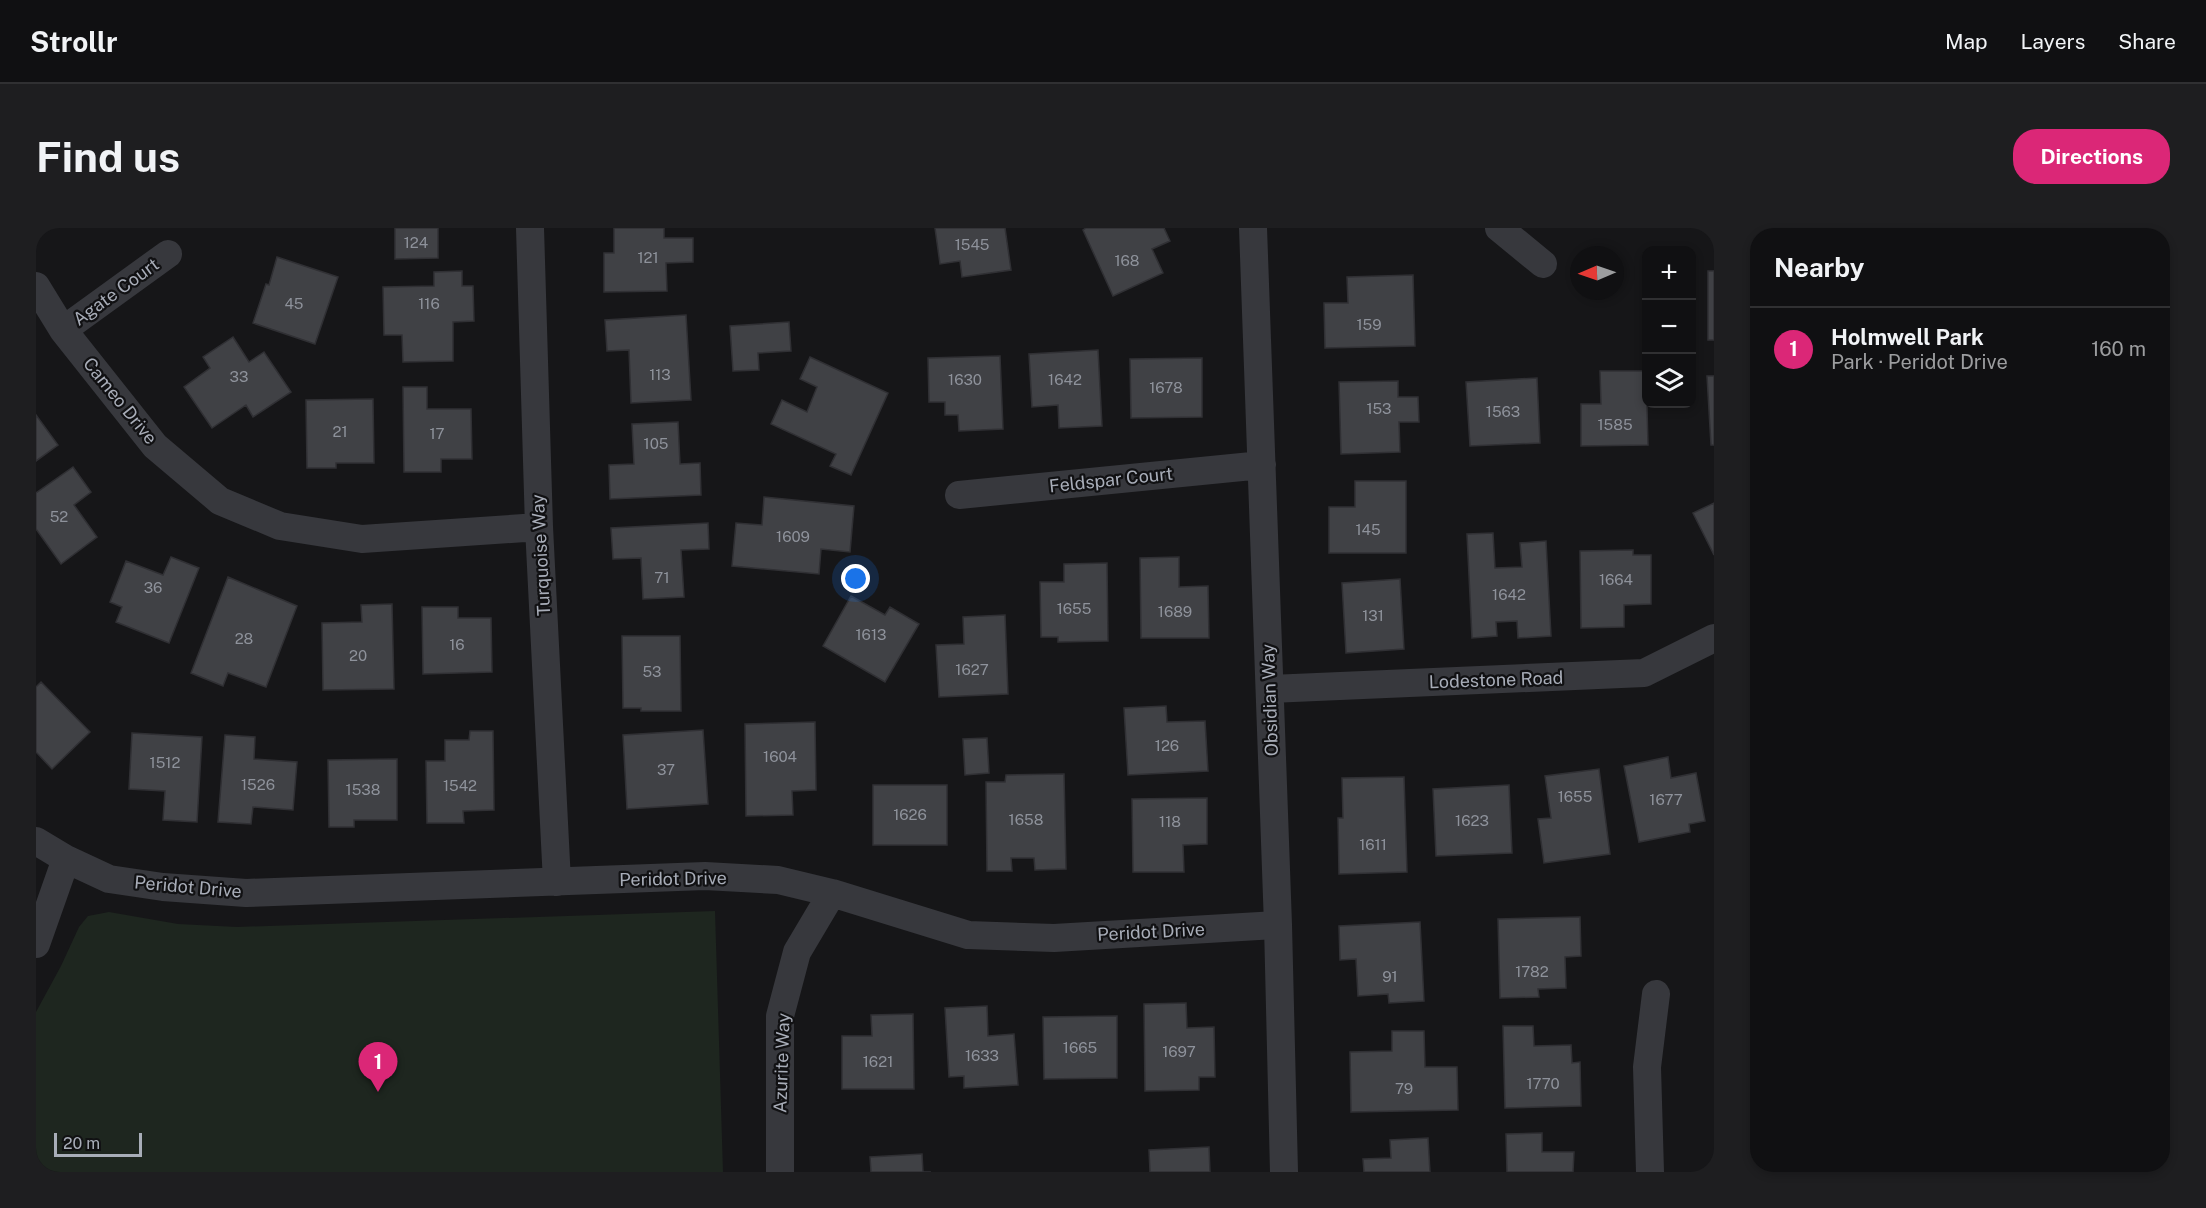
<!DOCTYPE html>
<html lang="en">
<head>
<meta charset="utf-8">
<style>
  :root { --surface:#101012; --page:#1e1e20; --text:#f1f3f6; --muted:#9c9d9f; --line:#303032; --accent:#db2777 }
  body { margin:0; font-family:"Public Sans",sans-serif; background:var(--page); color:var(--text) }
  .controls { position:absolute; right:18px; top:18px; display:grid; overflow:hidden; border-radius:12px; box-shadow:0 3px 9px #0003 }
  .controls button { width:54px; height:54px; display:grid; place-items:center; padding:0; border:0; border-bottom:2px solid var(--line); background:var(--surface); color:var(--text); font:30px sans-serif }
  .compass { position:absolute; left:1534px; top:18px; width:54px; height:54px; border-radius:50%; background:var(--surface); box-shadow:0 3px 9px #0003; rotate:268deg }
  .scale { position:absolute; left:18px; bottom:15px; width:88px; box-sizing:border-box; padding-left:6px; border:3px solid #a8adb8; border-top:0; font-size:16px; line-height:21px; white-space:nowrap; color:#a8adb8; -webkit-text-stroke:4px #111113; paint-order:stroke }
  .you { position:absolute; left:820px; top:351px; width:21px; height:21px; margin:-15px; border:4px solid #fff; border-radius:50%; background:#1a73e8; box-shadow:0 0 0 9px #1a73e833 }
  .badge { display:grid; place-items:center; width:39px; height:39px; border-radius:50%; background:var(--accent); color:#fff; font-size:20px; font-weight:700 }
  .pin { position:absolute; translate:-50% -50px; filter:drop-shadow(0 2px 3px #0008) }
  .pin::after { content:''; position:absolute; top:32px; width:21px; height:18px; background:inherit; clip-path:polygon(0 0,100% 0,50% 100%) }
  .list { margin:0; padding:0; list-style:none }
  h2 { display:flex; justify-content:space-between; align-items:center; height:78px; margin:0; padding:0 24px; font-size:26px }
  h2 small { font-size:20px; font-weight:400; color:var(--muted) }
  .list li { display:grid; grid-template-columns:39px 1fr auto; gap:18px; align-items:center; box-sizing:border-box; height:84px; padding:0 24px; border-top:2px solid var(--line) }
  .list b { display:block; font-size:22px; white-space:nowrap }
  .list p { margin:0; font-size:20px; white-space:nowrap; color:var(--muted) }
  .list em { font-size:20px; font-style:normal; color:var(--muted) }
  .icon { flex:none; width:33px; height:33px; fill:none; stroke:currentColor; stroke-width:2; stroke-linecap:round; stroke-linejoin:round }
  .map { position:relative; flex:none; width:1678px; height:944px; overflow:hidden; border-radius:24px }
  header { display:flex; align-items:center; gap:36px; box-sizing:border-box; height:84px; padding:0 30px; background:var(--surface); border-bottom:2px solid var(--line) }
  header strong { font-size:28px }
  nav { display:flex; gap:33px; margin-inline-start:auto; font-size:21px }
  .intro { display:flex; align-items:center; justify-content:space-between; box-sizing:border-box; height:144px; padding:0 36px }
  h1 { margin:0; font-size:42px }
  .button { padding:15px 27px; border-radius:24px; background:var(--accent); color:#fff; font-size:21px; font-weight:700 }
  main { display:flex; gap:36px; padding:0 36px }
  aside { flex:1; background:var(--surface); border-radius:24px; box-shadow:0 3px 9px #0003 }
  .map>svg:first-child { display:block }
</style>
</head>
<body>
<header>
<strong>Strollr</strong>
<nav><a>Map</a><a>Layers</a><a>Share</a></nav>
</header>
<div class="intro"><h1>Find us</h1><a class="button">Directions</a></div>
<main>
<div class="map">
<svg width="1678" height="944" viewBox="0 0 1678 944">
  <rect width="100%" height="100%" fill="#161618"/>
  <path fill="#1e261f" d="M679,683L687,944H0V784L25,738L43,699L52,688L73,684L142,696L201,699Z"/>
  <path fill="#404145" stroke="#303034" stroke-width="1.5" d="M359,0H402V30L359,31Z
    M578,0H628V10H657V34L630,35L631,63L568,64V25H578Z
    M899,0H969L975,42L926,49L924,33L904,36Z
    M1050,0H1128L1134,13L1116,21L1127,45L1077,68L1047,2Z
    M241,29L302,49L279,116L217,95L230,56L233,57Z
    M426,43V58H437L438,93L417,94V133L367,134L366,107H348L347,59L398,58V44Z
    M1672,43H1678V112H1672Z
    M1377,47L1379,118L1289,120L1288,75H1312L1311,49Z
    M650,87L655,172L595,175L593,122L571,123L569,92Z
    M753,94L755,123L722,125L723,142L697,143L694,98Z
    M197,109L213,134L228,124L255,164L217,189L210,177L176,200L148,159L174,140L167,129Z
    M1062,122L1066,198L1023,200L1022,177L996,179L993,126Z
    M964,128L967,201L923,203L922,187H909V174H893L892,130Z
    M774,129L852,165L815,247L794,238L800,226L735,196L746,172L771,184L781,159L764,151Z
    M1166,130V189L1095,190L1094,131Z
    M1564,143H1610L1612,217L1545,218V176H1565Z
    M1671,148H1678V217H1675Z
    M1501,150L1504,215L1434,218L1430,154Z
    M1362,153V169H1382L1383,194H1363L1364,224L1305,226L1303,154Z
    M367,159H391V181H435L436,231H405V244H368Z
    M337,171L338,235H300V240H271L270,172Z
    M0,187L22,217L0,233Z
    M642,194L644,236L664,235L665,267L574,271L573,237L598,236L596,196Z
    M37,239L55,264L38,277L61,309L25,336L0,301V265Z
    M1319,253H1370V325H1293V279H1319Z
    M728,269L818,278L814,324L785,321L783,346L696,338L700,295L726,297Z
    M1678,275V327L1657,285Z
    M672,295L673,321L645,322L648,369L607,371L605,330L577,331L575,300Z
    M1457,305L1459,340L1486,339L1484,315L1510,313L1515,408L1482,410L1481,393L1460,394L1461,408L1436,410L1431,306Z
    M1597,322V327H1615V376L1588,377V399L1545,400L1544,323Z
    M135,329L163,340L133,415L80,394L86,379L74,374L90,333L127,347Z
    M1143,329V359L1172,358L1173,410H1105L1104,330Z
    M1071,335L1072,413L1022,414V409H1005L1004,354H1028V336Z
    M192,349L261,378L230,459L192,445L187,458L155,445Z
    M1364,351L1368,421L1310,425L1306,355Z
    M815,368L849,387L854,379L883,396L849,454L787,418Z
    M356,376L358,461L287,462L286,395L326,394L325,377Z
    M386,379H422V390H455L456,444L387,446Z
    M969,387L972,466L903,469L900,417L928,416L927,389Z
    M586,408H644L645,483H605V480H587Z
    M5,454L54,504L16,541L0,524V459Z
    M1130,478L1131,494L1169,493L1172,543L1092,547L1088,480Z
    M779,494L780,562L756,563L757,587L710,588L709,496Z
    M667,502L672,576L591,581L587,507Z
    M434,503H457L458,582L427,583L428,595H391L390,533H409V512H433Z
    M96,505L166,509L161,594L127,592L129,563L93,561Z
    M189,507L219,509L218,531L261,534L257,582L217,579L215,596L182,594Z
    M951,510L953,545L929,547L927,511Z
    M1632,529L1635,550L1660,545L1669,593L1653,596L1654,604L1603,614L1588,538Z
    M361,531V592H318V599H293L292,532Z
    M1563,541L1574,626L1508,635L1502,591L1515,590L1509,548Z
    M1028,546L1030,641L999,642L998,630H975L976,643H951L950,554H969L970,547Z
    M1368,549L1371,644L1303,646L1302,590H1307L1306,550Z
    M837,557H911V617H837Z
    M1473,557L1476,625L1400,628L1397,561Z
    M1171,570V616L1147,617L1148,644H1097L1096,571Z
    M1544,689L1545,728L1529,729L1530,760L1502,761L1503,769L1464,770L1462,691Z
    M1384,694L1388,773L1353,775L1352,766L1322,768L1320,731L1304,732L1303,698Z
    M1150,775L1151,800L1178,799L1179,849H1163V862L1109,863L1108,776Z
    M951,778L952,808L978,806L982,857L928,860V848L913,849L909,780Z
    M877,786L878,861H806V808H836L835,787Z
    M1081,788V850L1008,851L1007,789Z
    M1467,798H1497L1498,818L1535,817L1536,835L1544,834L1545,878L1469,880Z
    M1356,803H1388L1389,839H1421L1422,882L1315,884L1314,824L1356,823Z
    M1506,905V924H1538L1537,944H1471L1470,906Z
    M1392,910L1394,944H1328L1327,931L1355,930L1354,912Z
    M1173,919L1174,944H1114L1113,922Z
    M886,926L887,944H895H835L834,929Z"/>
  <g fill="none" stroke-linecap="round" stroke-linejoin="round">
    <path stroke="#37383d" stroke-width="28" d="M494,0L503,299L521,654
      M1217,0L1242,697L1248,944
      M1463,0L1507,36
      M0,58L27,102L119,218L184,273L244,298L326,311L503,299
      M27,102L132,26
      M923,267L1226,237
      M1234,461L1608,445L1678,410
      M0,613L30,631L73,651L127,659L210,665L669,648L742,652L796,665L932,707L1018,710L1242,697
      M0,716L30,631
      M744,944V788L761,724L796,665
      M1614,944L1611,839L1620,766"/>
  </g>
  <g text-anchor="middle" stroke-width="4.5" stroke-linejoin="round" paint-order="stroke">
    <g font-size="15" fill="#8e929b">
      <text x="380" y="20">124</text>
      <text x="936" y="22">1545</text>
      <text x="612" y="35">121</text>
      <text x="1091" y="38">168</text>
      <text x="258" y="81">45</text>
      <text x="393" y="81">116</text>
      <text x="1333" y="102">159</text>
      <text x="624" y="152">113</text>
      <text x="203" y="154">33</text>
      <text x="929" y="157">1630</text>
      <text x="1029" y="157">1642</text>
      <text x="1130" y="165">1678</text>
      <text x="1343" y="186">153</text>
      <text x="1467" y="189">1563</text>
      <text x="1579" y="202">1585</text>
      <text x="304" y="209">21</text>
      <text x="401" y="211">17</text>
      <text x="620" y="221">105</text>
      <text x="23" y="294">52</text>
      <text x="1332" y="307">145</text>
      <text x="757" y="314">1609</text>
      <text x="626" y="355">71</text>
      <text x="1580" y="357">1664</text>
      <text x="117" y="365">36</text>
      <text x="1473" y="372">1642</text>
      <text x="1038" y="386">1655</text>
      <text x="1139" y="389">1689</text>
      <text x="1337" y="393">131</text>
      <text x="835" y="412">1613</text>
      <text x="208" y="416">28</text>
      <text x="421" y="422">16</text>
      <text x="322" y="433">20</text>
      <text x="936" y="447">1627</text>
      <text x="616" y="449">53</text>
      <text x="1131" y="523">126</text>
      <text x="744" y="534">1604</text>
      <text x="129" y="540">1512</text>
      <text x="630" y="547">37</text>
      <text x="222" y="562">1526</text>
      <text x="424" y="563">1542</text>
      <text x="327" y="567">1538</text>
      <text x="1539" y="574">1655</text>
      <text x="1630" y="577">1677</text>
      <text x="874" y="592">1626</text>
      <text x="990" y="597">1658</text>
      <text x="1436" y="598">1623</text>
      <text x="1134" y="599">118</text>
      <text x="1337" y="622">1611</text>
      <text x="1496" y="749">1782</text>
      <text x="1354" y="754">91</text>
      <text x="1044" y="825">1665</text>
      <text x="1143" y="829">1697</text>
      <text x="946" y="833">1633</text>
      <text x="842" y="839">1621</text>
      <text x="1507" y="861">1770</text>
      <text x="1368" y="866">79</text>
    </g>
    <g font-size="18" fill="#a8adb8" stroke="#111113">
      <text transform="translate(80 64) rotate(-36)" y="6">Agate Court</text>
      <text transform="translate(84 173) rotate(51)" y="6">Cameo Drive</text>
      <text transform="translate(1075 252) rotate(-6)" y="6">Feldspar Court</text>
      <text transform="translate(505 327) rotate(-93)" y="6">Turquoise Way</text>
      <text transform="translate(1460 452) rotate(-2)" y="6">Lodestone Road</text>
      <text transform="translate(1234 472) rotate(-92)" y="6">Obsidian Way</text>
      <text transform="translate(637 651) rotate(-1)" y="6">Peridot Drive</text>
      <text transform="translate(152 659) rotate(5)" y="6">Peridot Drive</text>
      <text transform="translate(1115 704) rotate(-3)" y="6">Peridot Drive</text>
      <text transform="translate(746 835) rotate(-88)" y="6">Azurite Way</text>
    </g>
  </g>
</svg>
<div class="controls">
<button>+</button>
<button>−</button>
<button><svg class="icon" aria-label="layers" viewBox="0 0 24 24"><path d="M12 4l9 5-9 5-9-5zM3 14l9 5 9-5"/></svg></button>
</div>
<svg class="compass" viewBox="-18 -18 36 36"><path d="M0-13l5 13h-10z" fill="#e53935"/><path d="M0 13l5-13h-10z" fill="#9c9d9f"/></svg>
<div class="scale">20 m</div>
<div class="you"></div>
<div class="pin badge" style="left:342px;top:864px">1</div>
</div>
<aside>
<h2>Nearby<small></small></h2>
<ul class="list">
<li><span class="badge">1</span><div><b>Holmwell Park</b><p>Park · Peridot Drive</p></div><em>160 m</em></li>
</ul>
</aside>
</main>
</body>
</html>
